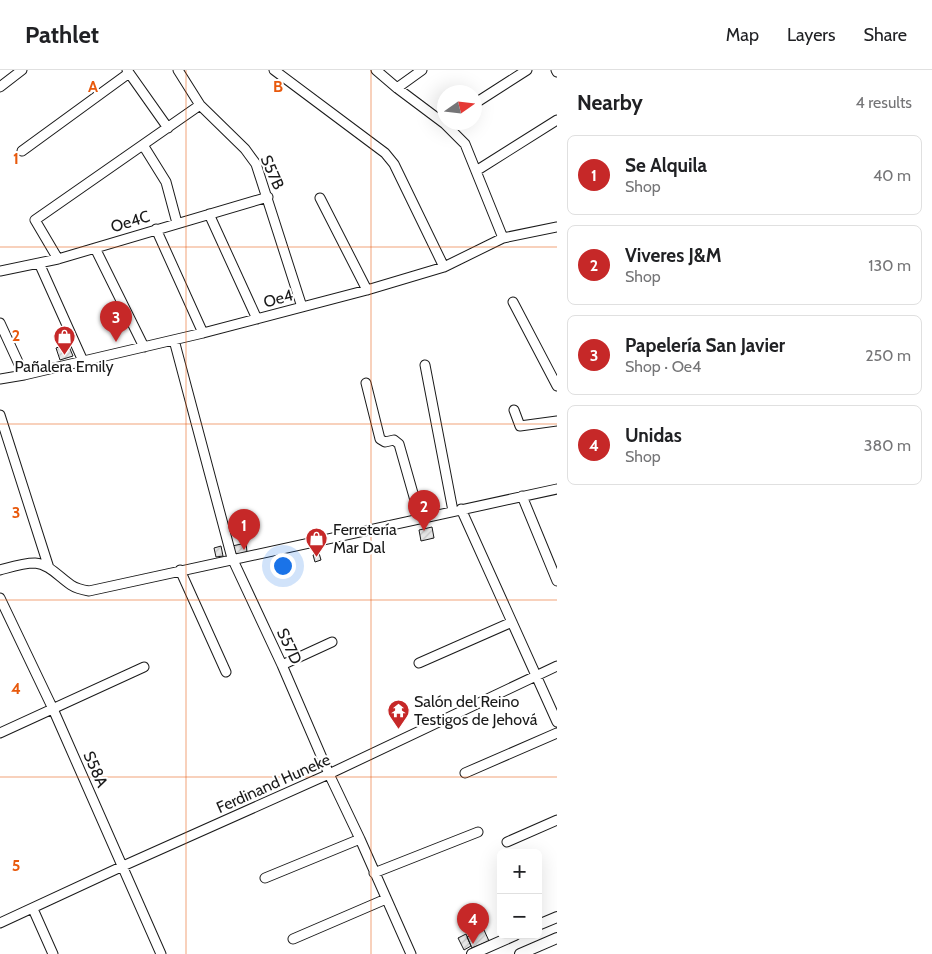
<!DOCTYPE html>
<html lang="en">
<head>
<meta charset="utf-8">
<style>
  :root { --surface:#fff; --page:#f6f6f6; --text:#202124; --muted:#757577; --line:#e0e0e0; --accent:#c62828 }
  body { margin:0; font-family:Cabin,sans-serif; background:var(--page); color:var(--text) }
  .controls { position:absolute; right:15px; bottom:15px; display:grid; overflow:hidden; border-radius:8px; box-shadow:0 5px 20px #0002 }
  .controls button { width:45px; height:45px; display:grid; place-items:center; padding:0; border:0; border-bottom:1px solid var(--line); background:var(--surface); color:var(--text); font:25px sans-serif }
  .compass { position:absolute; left:437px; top:15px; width:45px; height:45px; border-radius:50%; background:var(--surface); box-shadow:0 5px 20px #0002; rotate:76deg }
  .you { position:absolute; left:282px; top:495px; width:18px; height:18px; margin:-12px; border:4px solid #fff; border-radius:50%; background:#1a73e8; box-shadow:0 0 0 8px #1a73e833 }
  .badge { display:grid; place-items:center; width:32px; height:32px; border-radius:50%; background:var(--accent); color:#fff; font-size:16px; font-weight:700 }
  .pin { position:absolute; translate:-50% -41px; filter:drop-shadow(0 1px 2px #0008) }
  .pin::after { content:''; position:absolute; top:26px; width:18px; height:15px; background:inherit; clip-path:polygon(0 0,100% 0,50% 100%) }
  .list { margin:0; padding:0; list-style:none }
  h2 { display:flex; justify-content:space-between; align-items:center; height:65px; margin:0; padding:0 20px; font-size:21px }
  h2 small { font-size:16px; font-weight:400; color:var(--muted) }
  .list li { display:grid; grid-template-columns:32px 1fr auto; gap:15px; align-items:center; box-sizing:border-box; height:80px; margin:0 10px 10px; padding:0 10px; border:1px solid var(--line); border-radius:8px }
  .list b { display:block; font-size:19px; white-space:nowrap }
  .list p { margin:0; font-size:16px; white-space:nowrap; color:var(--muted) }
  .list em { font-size:16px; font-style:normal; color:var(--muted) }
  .map { position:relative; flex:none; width:557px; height:884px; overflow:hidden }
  header { display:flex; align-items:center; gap:30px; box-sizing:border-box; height:70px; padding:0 25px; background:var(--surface); border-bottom:1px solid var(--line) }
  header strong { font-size:24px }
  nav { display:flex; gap:28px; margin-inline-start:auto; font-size:18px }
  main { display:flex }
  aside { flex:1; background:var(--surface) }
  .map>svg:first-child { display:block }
</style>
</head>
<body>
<header>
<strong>Pathlet</strong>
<nav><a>Map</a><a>Layers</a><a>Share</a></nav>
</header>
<main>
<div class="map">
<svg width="557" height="884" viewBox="0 0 557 884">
  <defs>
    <pattern id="building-hatch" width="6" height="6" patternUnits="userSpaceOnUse" patternTransform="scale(1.25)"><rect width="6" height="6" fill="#e6e6e6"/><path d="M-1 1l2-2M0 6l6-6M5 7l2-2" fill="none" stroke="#c5c5c5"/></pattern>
  </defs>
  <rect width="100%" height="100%" fill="#fff"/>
  <path fill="url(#building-hatch)" stroke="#1a1a1a" d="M68,274L73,286L60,290L56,278Z
    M432,457L434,468L421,471L419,460Z
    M246,473L247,482L235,485L232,476Z
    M221,476L223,486L216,487L214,478Z
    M319,483L321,490L315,492L313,485Z
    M484,860L489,871L472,878L467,867Z
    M466,864L471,876L464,880L458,868Z"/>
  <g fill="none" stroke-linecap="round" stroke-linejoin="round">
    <defs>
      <path id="minor" d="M127,0L168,58
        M178,0L200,35L245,79L256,94L302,237
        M274,0L385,83L394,94L444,197
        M376,0L397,18L445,54L465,74L503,168
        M556,0L557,2
        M0,17L22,0
        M397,18L422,0
        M474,34L527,0
        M143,75L166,112L177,153
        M22,81L129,3
        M476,101L557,50
        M320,128L367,220
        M209,144L257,249
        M156,159L203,263
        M95,178L144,277
        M58,189L35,150L200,35
        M39,193L83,291
        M0,201L58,189L268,127
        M513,232L557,316
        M0,253L24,305
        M174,270L232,488L282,595L329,704L360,769L411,884
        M425,295L453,441
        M0,309L24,305L203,263L367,220L444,197L503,168L557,157
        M366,313L380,369L385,372L394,370L399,374L420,448
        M514,340L520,356L557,351
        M0,345L49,498
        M522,426L557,511
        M461,439L557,652
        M0,500C11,497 23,493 35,493C49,494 59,507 71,515C77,519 83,520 89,521L557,419
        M180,500L226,602
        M0,528L53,639L161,884
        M419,593L512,552
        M282,595L332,572
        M0,663L144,597
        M465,703L557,663
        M507,772L557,750
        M374,803L478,762
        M265,808L360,769
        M33,839L53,884
        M0,853L123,796L329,704L557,596
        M293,869L386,829"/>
      <path id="major" d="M538,855L557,847
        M472,884L515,865
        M520,884L557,868"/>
    </defs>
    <use href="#minor" stroke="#1a1a1a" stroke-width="11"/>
    <use href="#major" stroke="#1a1a1a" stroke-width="12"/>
    <use href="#minor" stroke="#fff" stroke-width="9"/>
    <use href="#major" stroke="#fff" stroke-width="10"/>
  </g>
  <path fill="none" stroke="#e8590c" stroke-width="1" stroke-opacity="0.55" d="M186,0V884M371,0V884M0,177H557M0,354H557M0,530H557M0,707H557"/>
  <defs>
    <symbol id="shop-pin" viewBox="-11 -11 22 30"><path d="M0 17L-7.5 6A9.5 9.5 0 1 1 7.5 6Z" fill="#c62828" stroke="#fff"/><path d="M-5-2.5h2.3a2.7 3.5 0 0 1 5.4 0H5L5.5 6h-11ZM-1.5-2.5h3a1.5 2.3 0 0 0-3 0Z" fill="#fff"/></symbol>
    <symbol id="temple-pin" viewBox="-11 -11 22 30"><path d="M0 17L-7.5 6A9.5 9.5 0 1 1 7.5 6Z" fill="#c62828" stroke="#fff"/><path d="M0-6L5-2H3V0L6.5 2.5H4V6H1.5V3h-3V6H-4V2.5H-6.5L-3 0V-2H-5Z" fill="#fff"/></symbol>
  </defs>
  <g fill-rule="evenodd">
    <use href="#shop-pin" x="52" y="254" width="25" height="34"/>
    <use href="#shop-pin" x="304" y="456" width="25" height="34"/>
    <use href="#temple-pin" x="386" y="628" width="25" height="34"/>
  </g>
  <g text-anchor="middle" stroke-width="4" stroke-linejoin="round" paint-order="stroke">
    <g font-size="16" fill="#1a1a1a" stroke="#fff">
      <text transform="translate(273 102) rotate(66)" y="6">S57B</text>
      <text transform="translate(130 151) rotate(-17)" y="6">Oe4C</text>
      <text transform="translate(278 228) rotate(-15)" y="6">Oe4</text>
      <text transform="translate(290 576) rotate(65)" y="6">S57D</text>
      <text transform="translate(96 699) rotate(66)" y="6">S58A</text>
      <text transform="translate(273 713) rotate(-24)" y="6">Ferdinand Huneke</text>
    </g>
    <g font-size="16" fill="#1a1a1a" stroke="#fff" text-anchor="start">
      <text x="64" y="302" text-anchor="middle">Pañalera Emily</text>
      <text x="333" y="465">Ferretería<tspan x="333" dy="18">Mar Dal</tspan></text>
      <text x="414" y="637">Salón del Reino<tspan x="414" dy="18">Testigos de Jehová</tspan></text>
    </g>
  </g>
  <g font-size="16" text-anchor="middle" font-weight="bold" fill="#e8590c" stroke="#fff" stroke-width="4" stroke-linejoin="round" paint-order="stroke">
    <text x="93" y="22">A</text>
    <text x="278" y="22">B</text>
    <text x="16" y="94">1</text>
    <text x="16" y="271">2</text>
    <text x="16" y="448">3</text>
    <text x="16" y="624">4</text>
    <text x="16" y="801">5</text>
  </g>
</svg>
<div class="controls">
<button>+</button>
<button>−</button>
</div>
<svg class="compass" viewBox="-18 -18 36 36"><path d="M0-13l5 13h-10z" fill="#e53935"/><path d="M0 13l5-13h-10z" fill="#757577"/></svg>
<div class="you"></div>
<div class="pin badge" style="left:244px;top:480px">1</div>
<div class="pin badge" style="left:424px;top:461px">2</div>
<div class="pin badge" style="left:116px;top:272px">3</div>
<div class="pin badge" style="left:473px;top:874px">4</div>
</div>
<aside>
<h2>Nearby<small>4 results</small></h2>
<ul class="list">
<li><span class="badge">1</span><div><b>Se Alquila</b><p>Shop</p></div><em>40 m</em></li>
<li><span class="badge">2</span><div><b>Viveres J&amp;M</b><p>Shop</p></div><em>130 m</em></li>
<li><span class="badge">3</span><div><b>Papelería San Javier</b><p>Shop · Oe4</p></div><em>250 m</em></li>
<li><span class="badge">4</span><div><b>Unidas</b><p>Shop</p></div><em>380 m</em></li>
</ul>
</aside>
</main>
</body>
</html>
